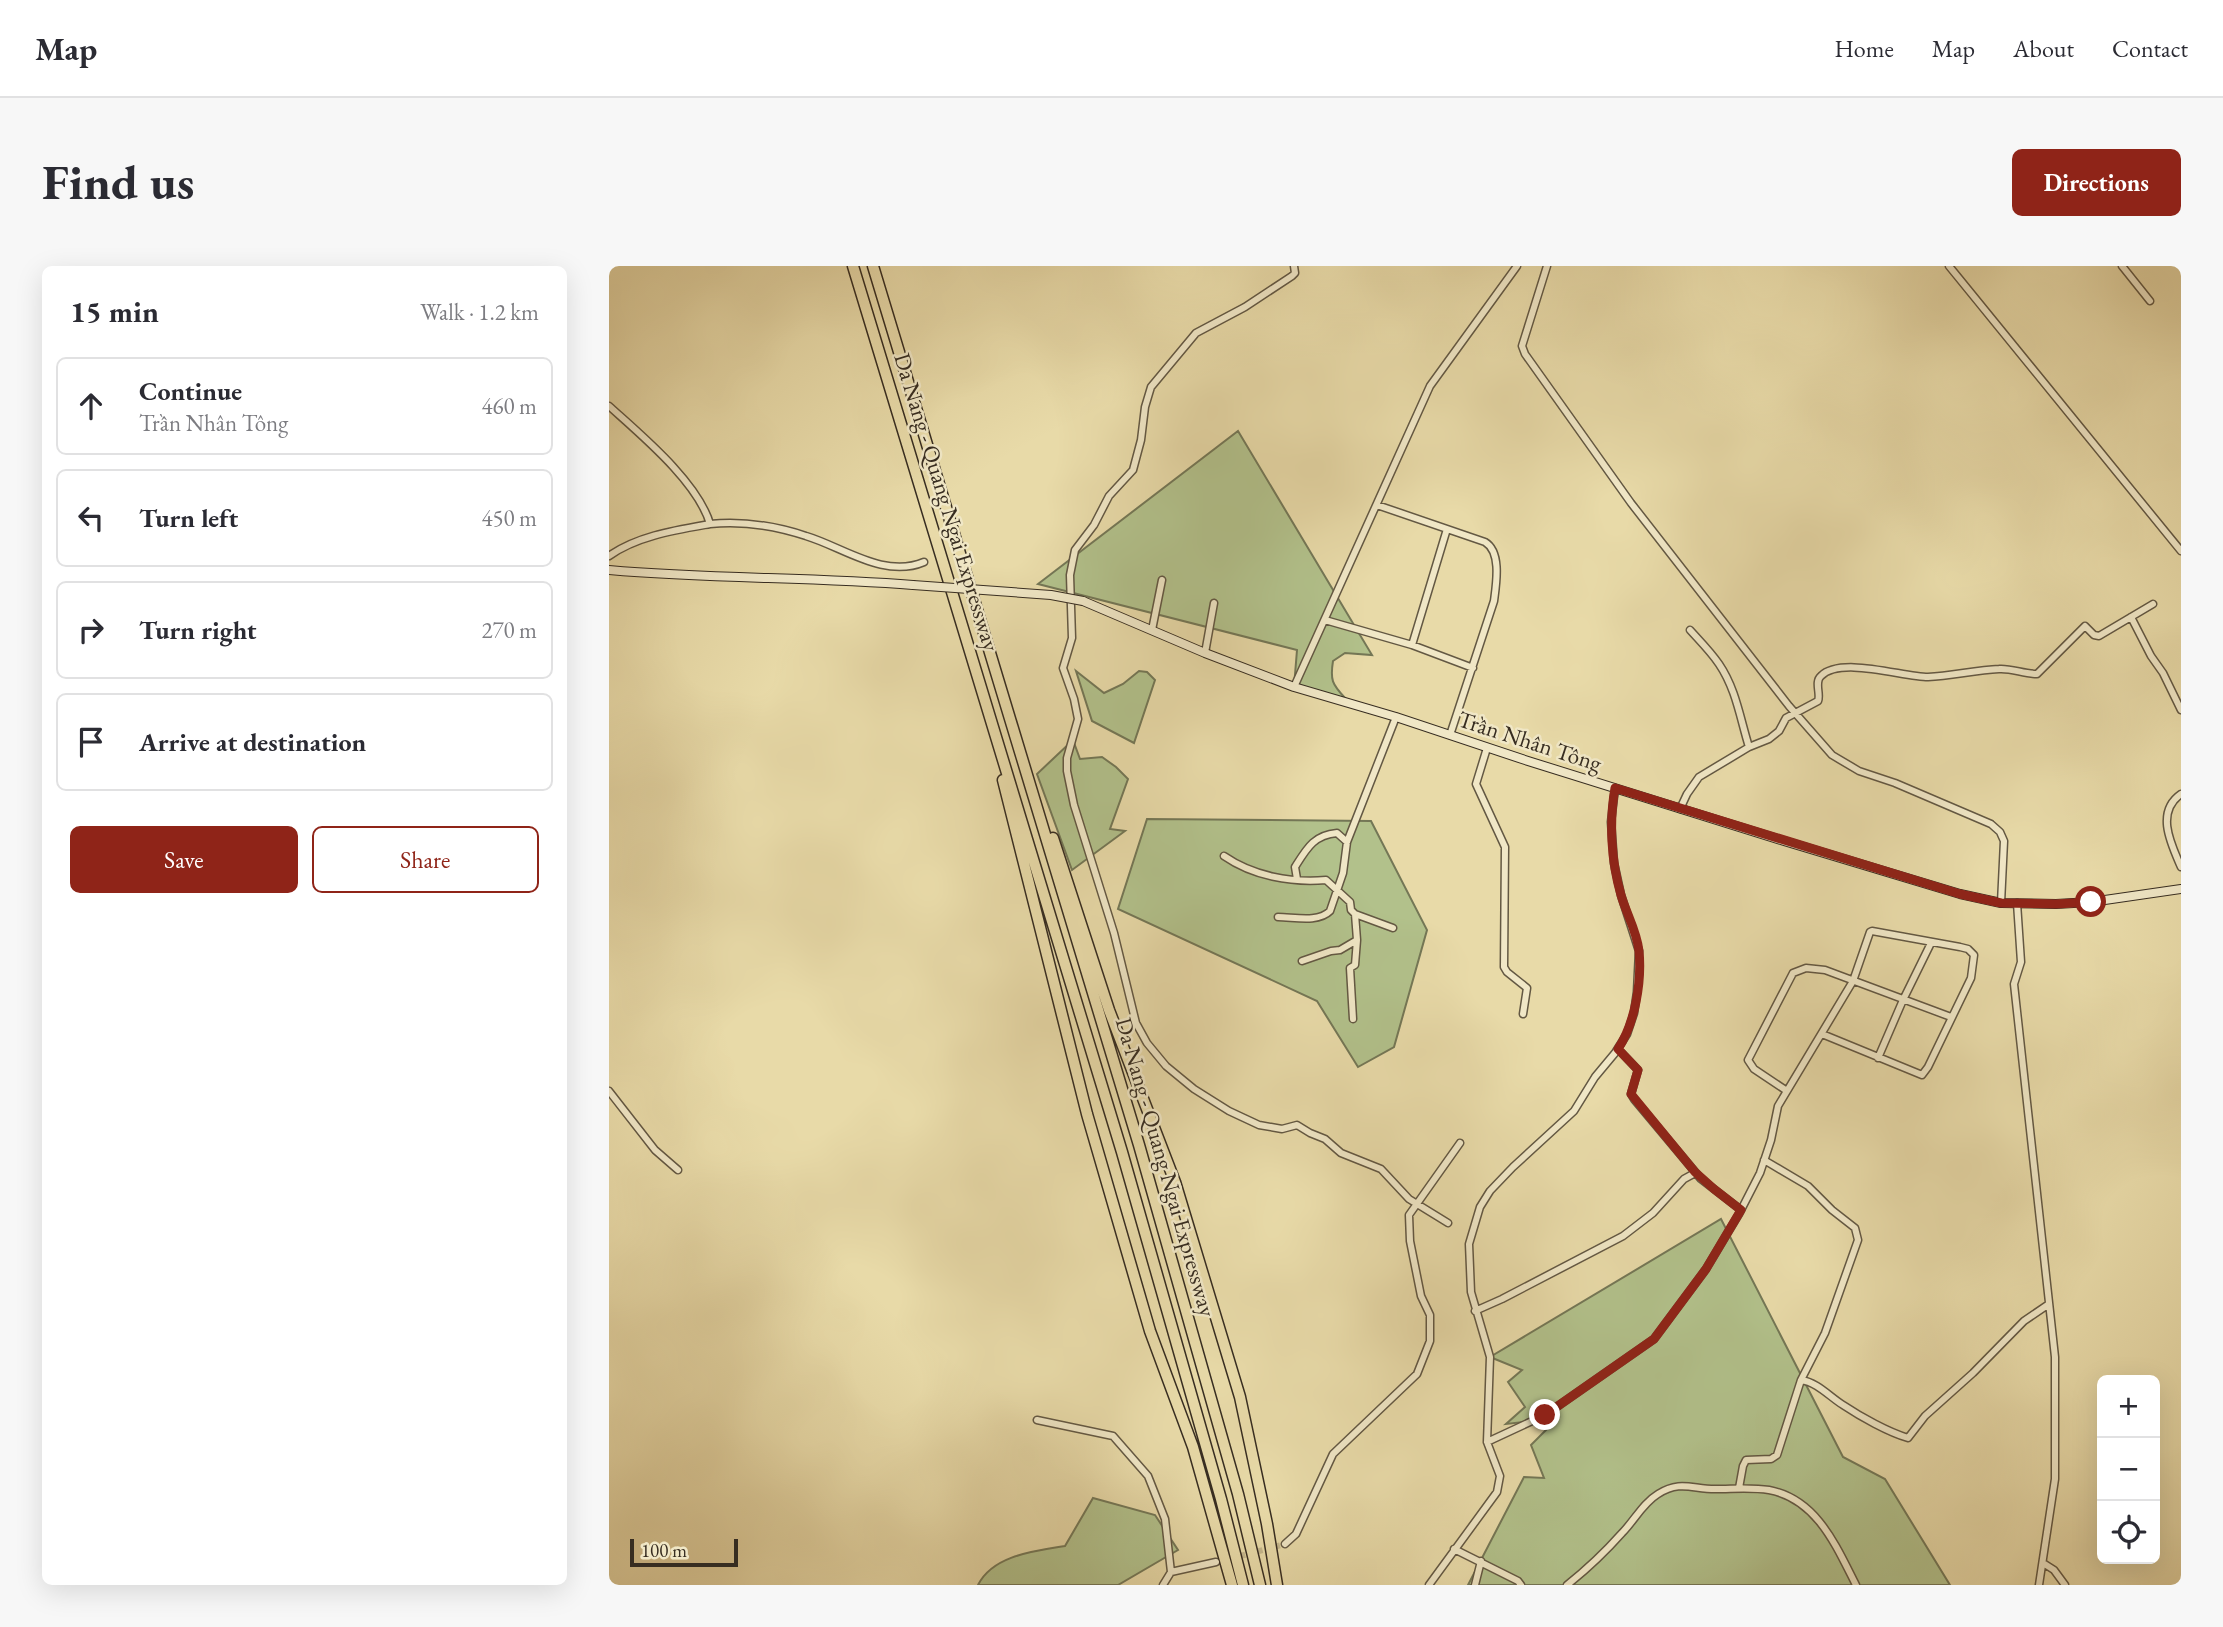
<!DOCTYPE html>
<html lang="en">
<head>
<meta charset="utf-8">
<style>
  :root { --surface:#fff; --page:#f7f7f7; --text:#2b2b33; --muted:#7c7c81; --line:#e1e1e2; --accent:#8f2418 }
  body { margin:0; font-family:"EB Garamond",serif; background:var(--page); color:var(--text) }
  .controls { position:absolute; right:21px; bottom:21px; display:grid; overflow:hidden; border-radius:10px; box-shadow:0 7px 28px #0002 }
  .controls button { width:63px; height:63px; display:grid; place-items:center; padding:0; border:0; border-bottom:2px solid var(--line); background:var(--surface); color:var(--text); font:35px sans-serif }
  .scale { position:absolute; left:21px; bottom:18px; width:108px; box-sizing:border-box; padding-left:7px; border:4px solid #372d21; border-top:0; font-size:19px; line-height:24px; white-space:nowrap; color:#372d21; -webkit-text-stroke:5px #f0e7c6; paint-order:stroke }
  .stop { position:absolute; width:21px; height:21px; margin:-16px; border:5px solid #8f2418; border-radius:50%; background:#fff }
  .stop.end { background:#8f2418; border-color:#fff; box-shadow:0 2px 7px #0008 }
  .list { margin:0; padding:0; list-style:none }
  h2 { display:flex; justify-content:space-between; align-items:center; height:91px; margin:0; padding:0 28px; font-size:30px }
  h2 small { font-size:23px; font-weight:400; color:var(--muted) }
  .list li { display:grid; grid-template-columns:46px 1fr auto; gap:21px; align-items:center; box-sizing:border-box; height:98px; margin:0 14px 14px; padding:0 14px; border:2px solid var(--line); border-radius:10px }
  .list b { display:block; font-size:26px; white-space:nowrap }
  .list p { margin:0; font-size:23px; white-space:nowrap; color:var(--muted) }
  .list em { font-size:23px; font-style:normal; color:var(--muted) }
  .actions { display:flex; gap:14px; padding:21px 28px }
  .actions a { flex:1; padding:16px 0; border:2px solid var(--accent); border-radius:10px; text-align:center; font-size:24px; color:var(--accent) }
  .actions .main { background:var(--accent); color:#fff }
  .icon { flex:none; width:38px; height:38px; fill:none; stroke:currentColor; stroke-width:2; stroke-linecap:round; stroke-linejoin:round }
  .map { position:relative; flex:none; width:1572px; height:1319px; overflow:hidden; border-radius:10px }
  header { display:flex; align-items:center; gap:42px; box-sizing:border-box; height:98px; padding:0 35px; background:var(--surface); border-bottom:2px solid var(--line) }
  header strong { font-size:33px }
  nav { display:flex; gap:38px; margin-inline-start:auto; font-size:24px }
  .intro { display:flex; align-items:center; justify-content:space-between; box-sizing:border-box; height:168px; padding:0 42px }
  h1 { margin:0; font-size:49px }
  .button { padding:18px 32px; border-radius:10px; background:var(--accent); color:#fff; font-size:24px; font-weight:700 }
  main { display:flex; gap:42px; padding:0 42px }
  aside { flex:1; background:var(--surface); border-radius:10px; box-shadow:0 7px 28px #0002 }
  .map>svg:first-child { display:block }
</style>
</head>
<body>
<header>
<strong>Map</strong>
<nav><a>Home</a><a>Map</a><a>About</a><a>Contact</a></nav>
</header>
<div class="intro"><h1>Find us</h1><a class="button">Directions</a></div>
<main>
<aside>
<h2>15 min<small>Walk · 1.2 km</small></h2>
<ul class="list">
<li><svg class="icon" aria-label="ahead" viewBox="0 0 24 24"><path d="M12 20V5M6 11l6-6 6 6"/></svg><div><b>Continue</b><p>Trần Nhân Tông</p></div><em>460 m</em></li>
<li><svg class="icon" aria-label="left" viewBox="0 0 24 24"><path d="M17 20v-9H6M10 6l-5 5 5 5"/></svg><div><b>Turn left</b></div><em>450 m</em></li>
<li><svg class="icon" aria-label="right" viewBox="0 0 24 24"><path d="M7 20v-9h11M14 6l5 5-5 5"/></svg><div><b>Turn right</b></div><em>270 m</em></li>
<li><svg class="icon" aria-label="arrive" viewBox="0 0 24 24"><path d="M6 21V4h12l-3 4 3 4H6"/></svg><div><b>Arrive at destination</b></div></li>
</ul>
<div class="actions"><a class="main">Save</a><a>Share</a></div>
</aside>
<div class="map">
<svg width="1572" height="1319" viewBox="0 0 1572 1319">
  <rect width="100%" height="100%" fill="#e8daa8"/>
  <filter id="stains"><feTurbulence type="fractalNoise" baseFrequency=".00286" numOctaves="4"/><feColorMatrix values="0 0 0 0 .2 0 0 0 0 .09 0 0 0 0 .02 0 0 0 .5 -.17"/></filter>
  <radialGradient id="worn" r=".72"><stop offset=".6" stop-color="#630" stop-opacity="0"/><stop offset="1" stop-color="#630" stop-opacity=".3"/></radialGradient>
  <path fill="#b2c18b" stroke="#747756" stroke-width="2" d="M629,165L763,389L736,387L724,395C721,414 723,418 736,432L685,421L688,384L429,318Z
    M467,405L495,427L514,418L530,405L538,406L546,414L525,477L483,455Z
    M464,474L471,493L493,491L507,501L519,513L501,563L516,565L463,604L428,508Z
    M538,553L762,555L818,664L785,781L749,801L708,735L509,643Z
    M1112,953L1234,1191L1276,1213L1341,1319H859L915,1211L935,1212L922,1179L949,1152L897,1158L916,1141L899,1116L913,1104L881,1091Z
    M484,1232L546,1249L569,1284L509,1319H369C384,1289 426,1285 456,1280Z"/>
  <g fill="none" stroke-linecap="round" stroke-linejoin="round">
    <path stroke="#c5b78d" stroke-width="6" stroke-dasharray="6 3" stroke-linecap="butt" d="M613,1295L676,1278"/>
    <defs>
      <path id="street" d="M685,0L686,7L683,10L636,41L587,67L542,121L536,141L532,174L524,204L500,230L485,259L466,284L461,309L463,372L454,402L465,433L469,453L458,492V505L465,539L505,667L527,757L538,777L557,800L585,823L620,845L650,859L673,863L688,859L701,867L716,873L732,887L772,903L800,933L839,957
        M938,0L913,80L916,88L1022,237L1180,440L1223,489L1250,505L1286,517L1382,558L1391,566L1395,575L1392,637
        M1340,0L1572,285
        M1513,0L1541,35
        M0,140C32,169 89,216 101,258C67,264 28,270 0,290
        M768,239L876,276C893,286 887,319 885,335L841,469
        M101,258C132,255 167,260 197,270C234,281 275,313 315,296
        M1522,351L1542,390L1554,407L1572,444
        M716,354L803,379L864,402
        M543,364L553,314
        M1081,364C1091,375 1102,386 1110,398C1127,423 1131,452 1140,481
        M803,379L838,263
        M596,387L605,337
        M685,421L821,120L908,0
        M878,482L867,518L896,581L895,701L898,706L918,722L914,748
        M1572,528C1546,546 1562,578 1572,601
        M1071,543L1078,528L1090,511L1140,481L1160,473L1170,465L1177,452L1209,435C1212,428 1205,416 1212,410C1232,390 1294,411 1319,411C1343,410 1366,404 1390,403C1402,402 1415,408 1428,408L1476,360L1485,369L1490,370L1544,338
        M615,590C644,610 682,617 717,614L741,636L742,644L746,648L748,674L731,684L722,685L693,695
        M688,613L686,601C698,582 705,569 728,567L738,576
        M1408,637L1412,696L1405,718L1446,1091V1213L1430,1319
        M746,648L784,662
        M669,651C685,651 709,657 721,645L734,607L738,576L787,451
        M744,753L741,702L746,699L748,674
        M1009,783L1029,804L1022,828L1025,833L1092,913L1132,944
        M1269,792L1294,734L1322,677
        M0,825L46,884L69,904
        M1178,825L1145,803L1139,794L1184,707L1197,702L1216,704L1342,751
        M866,1045L893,1033L1014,970L1044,947L1075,913L1086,907
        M1192,1114C1208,1116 1221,1131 1234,1139C1252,1151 1279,1166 1299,1172L1316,1150L1364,1107L1415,1055L1440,1038
        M428,1154L504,1170L539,1210L556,1253L562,1306
        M878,1176L936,1149L1045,1073L1097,1003L1130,948L1151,907L1162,874L1169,840L1244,715L1261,666L1263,665L1351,681L1359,683L1365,689L1362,712L1319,801L1313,809L1213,768
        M1130,1222L1134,1200L1137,1194L1162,1193L1168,1189L1192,1114L1216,1067L1249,974L1246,962L1223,944L1199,920L1155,894
        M676,1278L687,1268L724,1188L808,1108L821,1075V1049L812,1030L801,975L800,949L851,877
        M845,1283L909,1315L912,1319
        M1434,1297L1445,1304L1456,1319
        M554,1319L562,1306L607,1296
        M820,1319L888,1226L891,1210L878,1176L881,1091L862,1026L860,978L871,941L881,925L904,901L965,845L986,811L1006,787L1018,768L1025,747L1028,726L1030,685L1012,629L1005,597L1002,556L1006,522
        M866,1319L872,1295
        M958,1319C977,1304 997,1285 1013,1267C1025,1255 1034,1237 1049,1228C1071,1214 1083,1223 1106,1223C1124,1223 1142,1221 1160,1224C1208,1233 1227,1280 1247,1319"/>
      <path id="secondary" d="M0,304C101,313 203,311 304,319
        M474,335L596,387L685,421L787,451L919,495L1175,575L1351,628L1392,637L1447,638L1482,636L1572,623"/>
      <path id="highway" d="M244,0L513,886L612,1233L634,1319
        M264,0L530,879L629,1228L651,1319
        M394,514L478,848L541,1065L584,1181L623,1319
        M444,572L500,744L566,916L631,1131L658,1258L668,1319"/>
    </defs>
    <use href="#street" stroke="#635843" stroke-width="9"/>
    <use href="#secondary" stroke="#372d21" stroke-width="10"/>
    <use href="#highway" stroke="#372d21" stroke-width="13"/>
    <use href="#street" stroke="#f0e7c6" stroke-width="6"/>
    <use href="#secondary" stroke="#f0e7c6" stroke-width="8"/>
    <use href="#highway" stroke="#e8daa8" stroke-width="10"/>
    <defs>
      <path id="secondary-bridge" d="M304,319L442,329L474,335"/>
    </defs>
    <use href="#secondary-bridge" stroke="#372d21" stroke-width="10" stroke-linecap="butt"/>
    <use href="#secondary-bridge" stroke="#f0e7c6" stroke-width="8"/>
  </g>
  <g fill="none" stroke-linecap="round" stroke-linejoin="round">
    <path stroke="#8f2418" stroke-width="9" d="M936,1149L1045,1073L1097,1003L1132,944L1105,923L1086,906L1022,828L1029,804L1009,783C1026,757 1033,716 1030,685C1028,665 1017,647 1012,629C1002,595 1000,556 1006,522L1351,628L1392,637L1447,638L1482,636"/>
  </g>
  <g text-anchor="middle" stroke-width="5" stroke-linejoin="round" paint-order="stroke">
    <g font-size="23" fill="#372d21" stroke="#f0e7c6">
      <text transform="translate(338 236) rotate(73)" y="8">Da Nang - Quang Ngai Expressway</text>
      <text transform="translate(921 475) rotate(18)" y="8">Trần Nhân Tông</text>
      <text transform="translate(557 901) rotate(74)" y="8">Da Nang - Quang Ngai Expressway</text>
    </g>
  </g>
  <rect width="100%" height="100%" filter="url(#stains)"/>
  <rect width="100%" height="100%" fill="url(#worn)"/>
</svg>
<div class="controls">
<button>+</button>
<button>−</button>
<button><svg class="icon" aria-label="locate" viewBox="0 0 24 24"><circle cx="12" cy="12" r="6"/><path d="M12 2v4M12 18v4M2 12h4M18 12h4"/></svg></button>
</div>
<div class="scale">100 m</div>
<div class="stop" style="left:1482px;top:636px"></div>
<div class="stop end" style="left:936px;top:1149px"></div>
</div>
</main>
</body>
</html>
